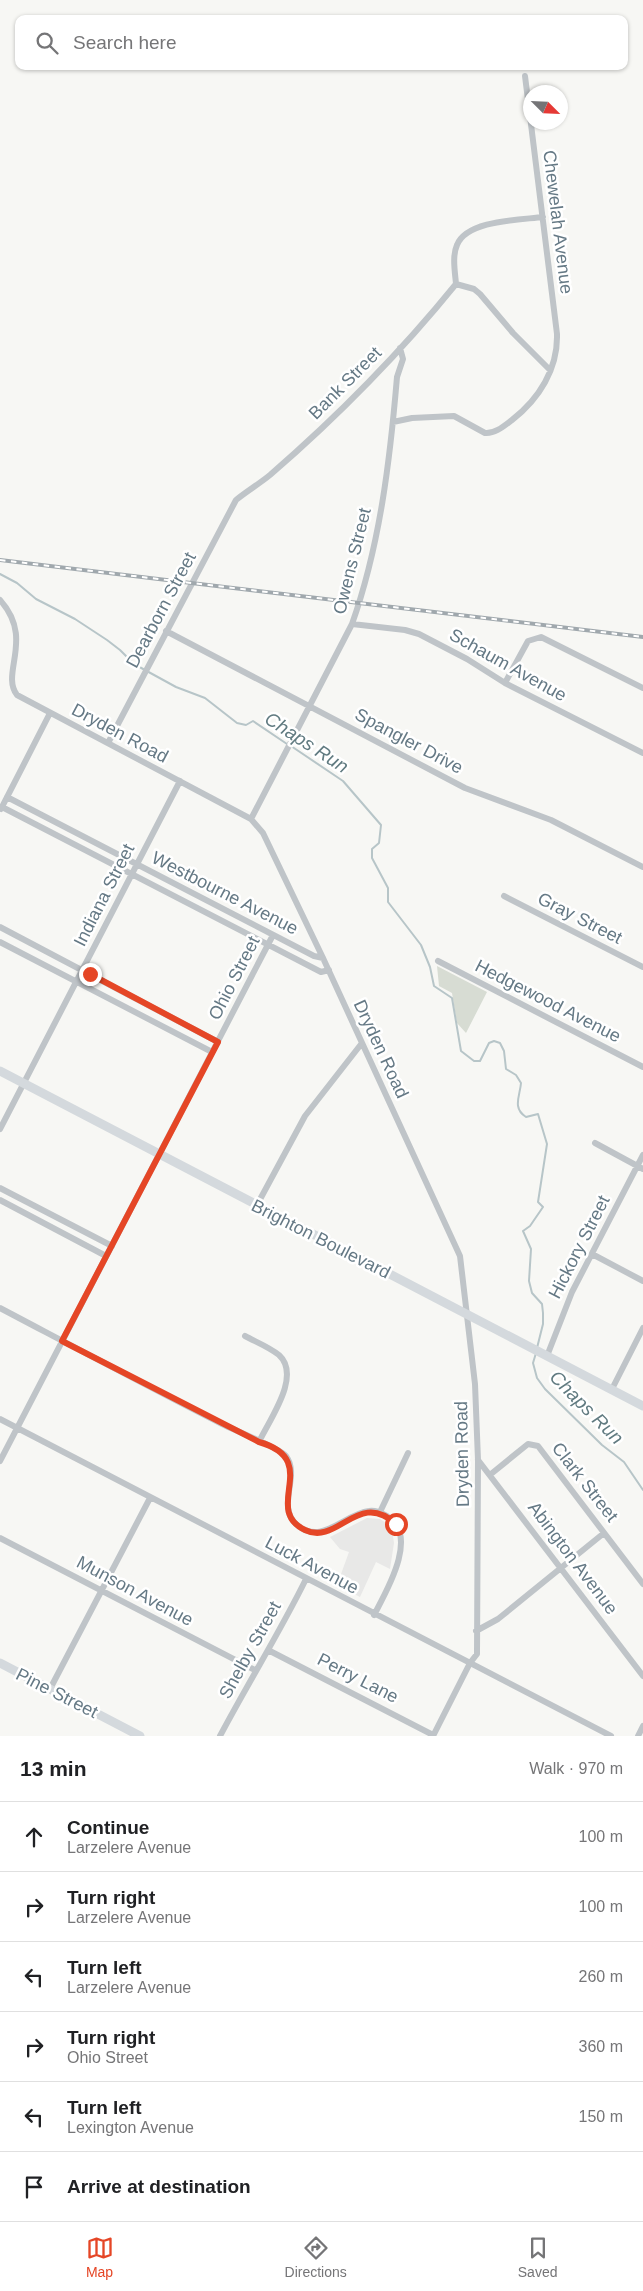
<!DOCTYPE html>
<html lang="en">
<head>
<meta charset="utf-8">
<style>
  :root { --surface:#fff; --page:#f6f6f6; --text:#202124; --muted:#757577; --line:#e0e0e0; --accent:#e54626 }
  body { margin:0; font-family:Arial,sans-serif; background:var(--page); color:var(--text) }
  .compass { position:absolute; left:523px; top:85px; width:45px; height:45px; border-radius:50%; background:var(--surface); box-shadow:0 1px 4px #0004; rotate:114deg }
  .stop { position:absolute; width:15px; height:15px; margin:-11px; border:4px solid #e54626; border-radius:50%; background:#fff }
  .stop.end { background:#e54626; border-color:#fff; box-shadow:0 1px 5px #0008 }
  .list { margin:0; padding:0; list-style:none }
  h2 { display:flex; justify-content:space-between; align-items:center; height:65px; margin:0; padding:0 20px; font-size:21px }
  h2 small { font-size:16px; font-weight:400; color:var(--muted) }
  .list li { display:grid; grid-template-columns:32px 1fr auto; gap:15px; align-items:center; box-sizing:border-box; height:70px; padding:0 20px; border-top:1px solid var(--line) }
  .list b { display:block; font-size:19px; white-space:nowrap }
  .list p { margin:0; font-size:16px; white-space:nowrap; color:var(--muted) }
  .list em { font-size:16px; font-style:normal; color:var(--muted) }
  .icon { flex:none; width:28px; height:28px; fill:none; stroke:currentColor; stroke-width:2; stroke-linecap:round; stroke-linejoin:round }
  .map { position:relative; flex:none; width:643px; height:1736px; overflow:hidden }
  .search { position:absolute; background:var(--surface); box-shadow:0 1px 4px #0004; left:15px; right:15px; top:15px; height:55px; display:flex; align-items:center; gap:12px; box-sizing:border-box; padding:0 18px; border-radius:10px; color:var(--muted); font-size:19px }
  .sheet { height:485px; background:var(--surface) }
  nav { display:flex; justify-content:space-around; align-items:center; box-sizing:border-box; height:70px; border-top:1px solid var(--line); background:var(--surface); font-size:14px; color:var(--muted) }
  nav a { display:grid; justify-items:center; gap:2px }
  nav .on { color:var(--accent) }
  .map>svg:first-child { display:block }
</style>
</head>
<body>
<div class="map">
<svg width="643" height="1736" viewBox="0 0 643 1736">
  <rect width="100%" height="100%" fill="#f7f7f4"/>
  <path fill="#e8e8e7" d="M367,1518L380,1519L389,1525L392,1530L394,1543L390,1569L376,1562L360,1597L337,1585L349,1552L340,1549L330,1537Z"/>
  <path fill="#d7dcd3" d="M437,966L487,992L466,1033L457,1023L452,993L439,986Z"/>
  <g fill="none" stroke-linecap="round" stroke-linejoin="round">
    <path stroke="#b7c5c8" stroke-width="2" d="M0,574L17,583L36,599L75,619L107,640L120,650L134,664L176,687L205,698L237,723L246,725L253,721L287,744
      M291,746L343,781L381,825L379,843L372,849V858L388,888V902L421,945L430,967L434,986L452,998L461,1051L474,1061H480L489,1043L494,1041L500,1043L504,1051L506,1069L516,1075L521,1083C520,1096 512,1108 526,1117L538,1114L547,1144L538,1202L543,1207L530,1226L523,1231L531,1249L529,1281L532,1293L542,1304L543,1313V1324L537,1348
      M536,1353L533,1363L537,1378L545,1389L602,1445L624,1462L643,1490"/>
    <path stroke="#bfc4c8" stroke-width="6" d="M456,284C455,272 452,256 457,245C467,220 520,220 543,217
      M456,284L474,289L480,294L513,333L550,370
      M393,422L412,418L454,416L485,433C495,434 504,426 512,420C539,399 558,369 557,334L525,76
      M0,600C35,639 0,673 17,695L251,819L263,833L323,958L460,1256L475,1384L478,1460L477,1654L470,1663L433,1736
      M352,624L405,630L419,634L467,659L505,683L643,753
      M166,631L465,788L551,820L643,867
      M505,683L528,641L541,637L643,688
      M108,743L236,500C247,491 259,484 270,475C337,417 400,353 456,284
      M7,797L314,956L323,958
      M2,807L321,972L329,970
      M1,809L50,713
      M251,819L352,624C380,545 390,460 397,377L403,359L400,348
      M504,896L643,967
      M0,927L218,1042
      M0,942L212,1052
      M438,961L643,1067
      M0,1129L180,781
      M595,1143L643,1169
      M0,1188L112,1246
      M0,1200L106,1256
      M257,1205L305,1116L362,1043
      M592,1254L643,1281
      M0,1308C74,1347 147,1386 222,1424C234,1430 280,1448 286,1456C301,1476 276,1505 296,1524C321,1547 344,1514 369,1511C376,1510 381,1513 387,1516C420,1535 386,1592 374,1615
      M245,1336C256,1342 269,1347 279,1355C302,1376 269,1420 259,1442
      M547,1356L572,1292L643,1155
      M612,1389L643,1328
      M0,1419L611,1736
      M478,1460L643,1676
      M0,1461L273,935
      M491,1474L528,1444L538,1446L643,1584
      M380,1512L408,1453
      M0,1538L255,1670
      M476,1631L498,1619L604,1533
      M268,1650L433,1735
      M50,1689L150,1498
      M220,1736C248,1683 280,1632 306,1579
      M638,1736L643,1726"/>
    <path stroke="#d4d9dd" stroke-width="9" d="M0,1071L643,1406
      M0,1663L140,1736"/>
    <defs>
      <path id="rail" d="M0,560L643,637"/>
    </defs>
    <use href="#rail" stroke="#a0a8ad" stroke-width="4"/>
    <use href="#rail" stroke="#fff" stroke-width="2" stroke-dasharray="5.5" stroke-linecap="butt"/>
  </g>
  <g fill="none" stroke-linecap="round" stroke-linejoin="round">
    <path stroke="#e54626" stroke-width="6" d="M90,974L218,1042L62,1341L259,1442C323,1460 261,1509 305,1530C338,1546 358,1489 396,1524"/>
  </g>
  <g text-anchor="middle" stroke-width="5" stroke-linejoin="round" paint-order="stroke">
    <g font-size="18" fill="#657985" stroke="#fff">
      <text transform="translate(558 222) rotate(83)" y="6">Chewelah Avenue</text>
      <text transform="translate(345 383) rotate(-45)" y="6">Bank Street</text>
      <text transform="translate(352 561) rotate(-76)" y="6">Owens Street</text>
      <text transform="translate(161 610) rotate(-62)" y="6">Dearborn Street</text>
      <text transform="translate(508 665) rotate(29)" y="6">Schaum Avenue</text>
      <text transform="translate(120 733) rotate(28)" y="6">Dryden Road</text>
      <text transform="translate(409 741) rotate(28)" y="6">Spangler Drive</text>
      <text transform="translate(225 893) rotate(27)" y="6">Westbourne Avenue</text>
      <text transform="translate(104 895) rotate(-63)" y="6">Indiana Street</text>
      <text transform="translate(580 918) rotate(27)" y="6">Gray Street</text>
      <text transform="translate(234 978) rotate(-63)" y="6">Ohio Street</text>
      <text transform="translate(548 1001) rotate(27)" y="6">Hedgewood Avenue</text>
      <text transform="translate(381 1049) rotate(65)" y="6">Dryden Road</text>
      <text transform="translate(321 1239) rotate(27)" y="6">Brighton Boulevard</text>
      <text transform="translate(579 1247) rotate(-63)" y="6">Hickory Street</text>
      <text transform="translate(462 1454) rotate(-91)" y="6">Dryden Road</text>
      <text transform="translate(585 1482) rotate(52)" y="6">Clark Street</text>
      <text transform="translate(573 1558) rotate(53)" y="6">Abington Avenue</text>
      <text transform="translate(312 1565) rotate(28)" y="6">Luck Avenue</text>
      <text transform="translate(135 1591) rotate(28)" y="6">Munson Avenue</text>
      <text transform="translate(250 1650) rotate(-61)" y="6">Shelby Street</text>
      <text transform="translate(358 1678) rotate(27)" y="6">Perry Lane</text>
      <text transform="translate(57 1693) rotate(27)" y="6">Pine Street</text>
    </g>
    <g font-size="19" font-style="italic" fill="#617b81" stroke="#fff">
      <text transform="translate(307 742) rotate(33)" y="7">Chaps Run</text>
      <text transform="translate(587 1407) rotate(45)" y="7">Chaps Run</text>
    </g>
  </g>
</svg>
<svg class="compass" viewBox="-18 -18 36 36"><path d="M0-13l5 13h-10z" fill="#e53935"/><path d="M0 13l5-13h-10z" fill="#757577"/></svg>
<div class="stop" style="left:396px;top:1524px"></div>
<div class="stop end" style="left:90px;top:974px"></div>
<div class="search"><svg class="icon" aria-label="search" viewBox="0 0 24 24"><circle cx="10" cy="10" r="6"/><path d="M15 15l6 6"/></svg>Search here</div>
</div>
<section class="sheet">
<h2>13 min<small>Walk · 970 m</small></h2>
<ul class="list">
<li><svg class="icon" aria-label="ahead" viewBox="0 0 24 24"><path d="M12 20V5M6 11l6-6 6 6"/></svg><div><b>Continue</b><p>Larzelere Avenue</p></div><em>100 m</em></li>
<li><svg class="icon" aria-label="right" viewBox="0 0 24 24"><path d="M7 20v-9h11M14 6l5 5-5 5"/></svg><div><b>Turn right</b><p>Larzelere Avenue</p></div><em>100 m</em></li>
<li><svg class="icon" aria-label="left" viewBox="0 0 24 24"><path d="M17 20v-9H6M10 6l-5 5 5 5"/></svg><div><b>Turn left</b><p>Larzelere Avenue</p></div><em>260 m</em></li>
<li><svg class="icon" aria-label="right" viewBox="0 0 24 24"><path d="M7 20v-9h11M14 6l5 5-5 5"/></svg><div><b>Turn right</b><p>Ohio Street</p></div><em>360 m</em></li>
<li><svg class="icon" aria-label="left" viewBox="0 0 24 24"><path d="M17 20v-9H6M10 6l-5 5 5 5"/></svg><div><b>Turn left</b><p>Lexington Avenue</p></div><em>150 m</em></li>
<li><svg class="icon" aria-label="arrive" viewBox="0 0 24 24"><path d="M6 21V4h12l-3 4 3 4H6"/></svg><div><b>Arrive at destination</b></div></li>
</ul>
</section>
<nav>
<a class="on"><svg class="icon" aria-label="map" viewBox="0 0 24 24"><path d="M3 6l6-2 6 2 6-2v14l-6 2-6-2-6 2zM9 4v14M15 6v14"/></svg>Map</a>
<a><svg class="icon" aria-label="directions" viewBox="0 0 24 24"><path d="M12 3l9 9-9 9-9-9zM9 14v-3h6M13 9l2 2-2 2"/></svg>Directions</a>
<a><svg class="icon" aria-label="saved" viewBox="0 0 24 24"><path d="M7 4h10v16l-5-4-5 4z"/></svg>Saved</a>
</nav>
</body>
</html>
